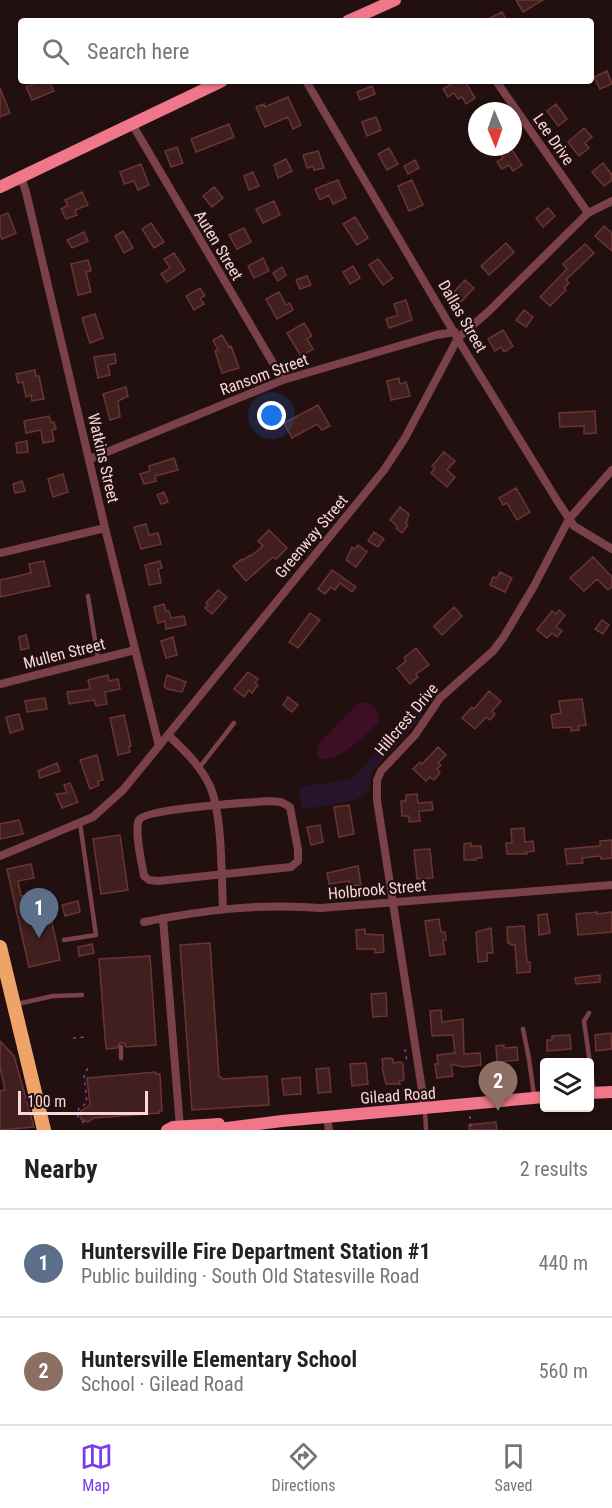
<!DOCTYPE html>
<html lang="en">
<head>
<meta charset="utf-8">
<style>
  :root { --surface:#fff; --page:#f6f6f6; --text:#222; --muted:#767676; --line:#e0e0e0; --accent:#7c3aed }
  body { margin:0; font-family:"Roboto Condensed",sans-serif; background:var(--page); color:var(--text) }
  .controls { position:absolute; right:18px; bottom:18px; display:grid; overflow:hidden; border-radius:6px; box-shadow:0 2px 4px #0004 }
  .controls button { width:54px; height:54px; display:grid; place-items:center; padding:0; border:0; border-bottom:2px solid var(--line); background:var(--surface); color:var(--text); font:30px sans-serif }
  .compass { position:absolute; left:468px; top:102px; width:54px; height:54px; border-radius:50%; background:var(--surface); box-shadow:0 2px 4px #0004; rotate:178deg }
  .scale { position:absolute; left:18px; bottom:15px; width:130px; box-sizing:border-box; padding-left:6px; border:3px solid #fad6d8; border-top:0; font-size:16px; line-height:21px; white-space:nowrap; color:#fad6d8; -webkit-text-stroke:4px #221010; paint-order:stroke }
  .you { position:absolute; left:272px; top:416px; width:21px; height:21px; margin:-15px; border:4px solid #fff; border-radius:50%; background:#1a73e8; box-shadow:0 0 0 9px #1a73e833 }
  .badge { display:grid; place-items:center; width:39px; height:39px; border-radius:50%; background:var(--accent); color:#fff; font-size:20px; font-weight:700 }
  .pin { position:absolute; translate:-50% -50px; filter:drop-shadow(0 2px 3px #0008) }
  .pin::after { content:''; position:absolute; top:32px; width:21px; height:18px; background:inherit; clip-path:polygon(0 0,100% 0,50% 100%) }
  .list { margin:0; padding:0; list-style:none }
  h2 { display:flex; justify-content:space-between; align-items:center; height:78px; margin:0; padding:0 24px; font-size:26px }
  h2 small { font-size:20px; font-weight:400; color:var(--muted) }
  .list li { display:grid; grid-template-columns:39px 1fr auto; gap:18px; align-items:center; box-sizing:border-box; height:108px; padding:0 24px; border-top:2px solid var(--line) }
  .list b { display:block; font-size:22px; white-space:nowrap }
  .list p { margin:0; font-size:20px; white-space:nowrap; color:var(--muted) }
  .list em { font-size:20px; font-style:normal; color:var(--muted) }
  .icon { flex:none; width:33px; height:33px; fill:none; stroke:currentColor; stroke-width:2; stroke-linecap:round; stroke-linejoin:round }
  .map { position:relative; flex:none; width:612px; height:1130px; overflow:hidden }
  .search { position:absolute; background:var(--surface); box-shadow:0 2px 4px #0004; left:18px; right:18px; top:18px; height:66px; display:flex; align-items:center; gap:15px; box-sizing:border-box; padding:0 21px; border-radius:6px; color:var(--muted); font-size:22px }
  .sheet { height:294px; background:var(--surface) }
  nav { display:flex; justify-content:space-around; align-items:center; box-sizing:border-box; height:84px; border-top:2px solid var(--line); background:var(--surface); font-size:16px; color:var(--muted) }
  nav a { display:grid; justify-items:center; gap:3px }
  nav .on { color:var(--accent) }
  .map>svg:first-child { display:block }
</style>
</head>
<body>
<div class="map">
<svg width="612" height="1130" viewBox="0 0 612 1130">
  <rect width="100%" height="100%" fill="#221010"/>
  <path fill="#26142b" d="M416,703L423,710L421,718L373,771L367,794L354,800L302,810L298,787L352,779L410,714L407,710Z"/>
  <path fill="#3c0f27" d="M365,702C375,705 382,714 378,723C366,734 334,768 318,757L316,753L318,745L356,705Z"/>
  <path fill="#411f1e" stroke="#6a3433" stroke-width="1.5" d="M516,0H543L523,12Z
    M502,12L507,21H484Z
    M607,71L612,84L600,89L594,77Z
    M41,81H49L54,91L32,100L26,87Z
    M456,81H465L475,98L466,104L462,97L458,99L454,93L448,97L443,89Z
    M372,86L375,94L360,100L357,92Z
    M0,88L10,113L0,117Z
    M288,97L301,125L293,129L288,117L265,127L256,107L264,104L265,107Z
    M556,104L567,119L558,126L547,111Z
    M376,117L381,130L367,136L362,122Z
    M229,124L234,137L196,152L191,139Z
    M584,128L592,137L585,143L589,148L579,156L568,142Z
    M177,147L183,163L171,167L165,151Z
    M508,147H510L522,165L513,171L509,165L502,169L497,162L503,158L500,152Z
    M389,148L398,164L387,170L378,154Z
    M318,151L324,168L314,170L313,166L307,168L303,155Z
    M286,159L292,171L278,178L274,165Z
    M415,160L419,168L408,174L404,166Z
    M603,163L612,175V180L604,186L592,172Z
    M141,164L149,185L138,190L134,181L124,184L120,172Z
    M253,172L259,186L249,190L244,176Z
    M338,180L346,198L333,204L329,195L320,200L315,189Z
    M412,180L423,205L409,211L398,186Z
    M214,187L223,198L212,207L203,196Z
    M82,192L88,205L75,210L77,215L66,219L61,209L68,205L65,200Z
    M274,201L280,215L263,223L256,209Z
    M548,208L555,216L543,227L536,218Z
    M8,213L16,233L2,239L0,235V216Z
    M355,217L368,238L357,245L343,224Z
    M151,223L164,242L154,248L142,229Z
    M604,226L612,233V251L595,236Z
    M244,228L251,242L237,249L229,235Z
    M123,231L133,248L124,253L115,236Z
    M84,232L88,241L72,248L67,240Z
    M506,243L514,252L489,275L481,266Z
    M585,244L594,253L566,280L569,283L564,288L566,290L550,306L540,297L567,269L563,264Z
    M174,253L185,270L167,282L161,274L170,268L164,259Z
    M263,258L269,271L254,278L248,266Z
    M378,259L393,278L383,285L369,265Z
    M88,260L91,271L86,272L91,292L78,295L71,264Z
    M353,266L360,278L350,284L343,272Z
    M282,267L286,275L278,281L273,273Z
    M307,276L311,285L300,289L296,280Z
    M465,280L474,288L458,305L449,297Z
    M200,288L205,296L200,298L204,304L194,310L186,296Z
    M279,292L286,305L290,303L293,310L277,319L266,299Z
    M406,300L412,320L389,328L386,319L398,315L394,304Z
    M524,310L533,317L526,327L516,320Z
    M95,314L103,338L90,343L82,318Z
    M304,323L312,336L307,339L313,349L301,356L287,333Z
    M503,330L513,346L504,352L501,347L495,351L488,339Z
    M222,335L229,347L231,346L239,368L222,373L215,351L218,350L213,340Z
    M115,354L116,363L108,365L110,375L98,378L94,357Z
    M35,370L36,376H39L44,399L32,401L31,395L26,397L23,382L18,383L16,374Z
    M399,378L400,384L406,382L410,396L391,400L387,381Z
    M126,387L128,396L118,401L120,417L110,420L103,394Z
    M318,405L330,426L322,430L317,424L292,438L284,423Z
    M595,411L596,433L584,434V426L560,427L559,413Z
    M49,416L51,423L54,422L56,429L52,430L54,441L43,443L41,430L26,433L24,421Z
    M27,441L28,452L17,453L16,443Z
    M444,452L455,461L447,470L455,477L447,487L431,473L435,468L432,466Z
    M174,458L178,470L155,476L156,481L144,484L140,474L150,471L149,466Z
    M63,474L68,492L53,497L48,479Z
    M22,481L25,491L15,493L13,484Z
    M516,488L530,512L517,520L507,503L503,505L499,498Z
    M164,492L168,502L161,504L157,495Z
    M400,507L409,514L406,523L408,525L402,533L396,528L397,526L390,520Z
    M146,524L149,535L158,533L161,544L141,549L134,527Z
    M269,530L287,548L276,559L273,557L246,581L233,566L242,559L243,560L250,555L251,556L263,546L258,541Z
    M374,532L384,539L378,547L368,541Z
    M358,545L367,552L356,567L346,560L352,547L355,549Z
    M593,557L612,577V587L608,590L597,579L584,591L570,578Z
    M44,561L50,586L0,597V580L31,573L29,564Z
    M160,561L162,568L158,569L161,583L149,585L145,565Z
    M332,570L356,587L352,592L340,583L335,590L331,587L325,594L318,589Z
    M500,572L512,578L505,592L490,585L493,577L497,578Z
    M218,590L227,597L212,614L205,608L208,605L206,603Z
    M164,604L166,611H169L171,618L184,616L186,625L166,629L165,621L158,623L154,607Z
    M454,607L462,616L442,635L434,626Z
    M559,610L565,615L556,627L562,631L557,637L552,633L547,638L537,630L552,611L556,614Z
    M310,613L320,620L298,648L289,642Z
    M602,620L609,625L603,634L595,629Z
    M26,635L29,648L21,650L19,637Z
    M173,637L177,655L166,658L161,641Z
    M416,648L429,665L416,674L418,677L410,684L397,668L406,661L404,658Z
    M248,672L258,679L255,683L258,685L252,693L249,690L244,697L234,689Z
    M108,675L109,681L118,679L120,689L105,692L107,704L96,706L94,700L69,704L67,692L90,689L88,680Z
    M167,675L186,682L182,692L167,689L164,686Z
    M489,691L501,701L492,711L495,714L490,720L486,717L475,729L462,718L472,707L474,709Z
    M288,697L298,705L292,712L283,705Z
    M45,698L47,709L27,712L25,701Z
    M582,699L586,725L578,726L579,730L571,731V727L553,728L551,715L561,713L559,701Z
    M19,714L23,729L10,733L6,717Z
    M124,715L131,746H129L130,752L118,755L110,718Z
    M438,747L446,755L438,763L441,765L437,769L440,773L434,780L430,777L426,781L413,769L420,762L422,764Z
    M97,755L103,780L98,781L99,785L90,789L80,760Z
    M57,763L60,771L40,778L38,771Z
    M70,783L78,802L62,808L56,794L67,793L64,785Z
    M417,794L418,803L432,802L433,810L419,811L420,821L409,822V816H402L401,801H406V795Z
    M349,805L354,834L339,837L334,807Z
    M19,820L23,834L0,839V824Z
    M320,825L323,842L311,845L307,827Z
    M524,828L525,842L533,841L534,851L526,852L527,854H507L506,843H512L511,829Z
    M120,835L128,890L101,894L93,839Z
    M612,840V858L601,859L600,856L582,858L583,863L567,864L565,849L600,846V841Z
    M471,843V846H481L482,858H476V860H464V844Z
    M430,849L433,878L417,879L414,850Z
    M31,864L34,878L18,881L21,896L28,895L29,899L40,897L43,907L39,908L43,924L52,922L60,960L29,967L7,869Z
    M358,866L361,885L350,886L349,881L329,884L327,873Z
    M78,901L80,912L65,916L62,905Z
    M597,912V914L612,912V932L578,935L576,914Z
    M547,914L550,933L539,935L538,915Z
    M439,919L441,932H445L446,940H443L445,954L430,956L425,921Z
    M524,926L527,962H530V972L517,973L515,945H511L510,943H508L507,927Z
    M491,928L493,953H487V961L478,962L476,932Z
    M365,929V934L383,935L384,952L375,953V949H357L356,930Z
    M210,943L219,1076L223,1079L267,1076L269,1105L192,1110L180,945Z
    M92,944L94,953L79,956L78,947Z
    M150,956L156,1045L126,1047L124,1043H120L117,1048L106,1049L99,959Z
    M600,975V982L576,984L575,978Z
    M386,993L387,1016L373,1017L371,994Z
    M441,1010L442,1022L463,1019L464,1054L480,1053L481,1065L463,1067L451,1064L453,1076L437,1078L435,1064H438L437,1055L455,1053L453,1035L432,1036L430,1011Z
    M611,1033L612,1049L596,1051L595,1035Z
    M570,1035L571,1049L547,1051V1040H552V1036Z
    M0,1041L14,1056L34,1127L0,1130V1091L5,1090L0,1067Z
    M504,1045V1048L517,1047L518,1060L497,1062L496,1046Z
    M390,1058L393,1059V1063L401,1062L403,1064L404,1080L399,1081L400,1084H386L382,1067L383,1066L382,1059Z
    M366,1063L368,1084L352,1086L350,1064Z
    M329,1068L331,1092L318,1093L316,1069Z
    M156,1072V1074H160L162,1111H158L159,1113L94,1118L88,1122L81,1119V1111L90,1105L87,1078Z
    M300,1077L301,1094L284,1095L282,1079Z
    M496,1122L497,1130H469V1125Z"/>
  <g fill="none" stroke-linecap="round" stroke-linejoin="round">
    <path stroke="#8e3ca8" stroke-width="1.5" stroke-dasharray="3 4.5" stroke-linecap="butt" d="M73,1038L85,1037
      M405,1049L407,1062
      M470,1116L471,1130
      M84,1123L77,1115L79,1108L87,1103L84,1075L88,1068"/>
    <path stroke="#7b4149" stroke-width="4.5" d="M88,596L98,659
      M199,768L234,723
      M64,940L96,935L80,823
      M17,1004L53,996L82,995
      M589,1013L584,1021L594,1092
      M523,1029L529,1059L534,1095
      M121,1047V1058
      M425,1109L426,1130"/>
    <path stroke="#7b4149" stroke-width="8" d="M306,81L462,346L558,502L574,526L612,549
      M496,81L588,213
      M132,124L283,380
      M21,177L26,192L105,528L159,746
      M90,459L283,380L436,335L455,332
      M0,553L105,528
      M0,684L135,650
      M168,735C184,750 199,764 209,784C223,813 221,875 223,908
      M267,801L281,802L290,807L298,850V861L291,867L158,881L149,880L144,876C142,864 134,831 139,820C146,808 249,803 267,801Z
      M0,856L93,817L123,790L384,470L405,438L458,338L489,311L588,213L612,201
      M163,918L180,1127
      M144,922C205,910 259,903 321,908L612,885
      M425,1109L377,800V780L381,771L415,735L440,698L493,651L503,638L534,586L569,519L612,470
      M327,1117L329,1130"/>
    <path stroke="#f0778a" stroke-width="12" d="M348,21L395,0
      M0,187L222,81
      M590,1093L612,1092
      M167,1130L173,1127L219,1124
      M211,1130L282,1121L544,1097"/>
    <path stroke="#eea469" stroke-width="14" d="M0,947L44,1130"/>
  </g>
  <g text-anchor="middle" stroke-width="4.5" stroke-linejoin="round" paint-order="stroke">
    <g font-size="16" fill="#fad6d8" stroke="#221010">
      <text transform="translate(554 139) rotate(55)" y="6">Lee Drive</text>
      <text transform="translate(219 245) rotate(59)" y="6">Auten Street</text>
      <text transform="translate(463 316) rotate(60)" y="6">Dallas Street</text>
      <text transform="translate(264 374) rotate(-20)" y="6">Ransom Street</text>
      <text transform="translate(104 458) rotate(77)" y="6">Watkins Street</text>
      <text transform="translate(311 536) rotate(-50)" y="6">Greenway Street</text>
      <text transform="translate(64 653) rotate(-14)" y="6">Mullen Street</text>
      <text transform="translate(406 719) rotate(-50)" y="6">Hillcrest Drive</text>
      <text transform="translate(377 889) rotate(-5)" y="6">Holbrook Street</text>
      <text transform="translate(398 1095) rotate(-4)" y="6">Gilead Road</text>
    </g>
  </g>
</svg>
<div class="controls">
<button><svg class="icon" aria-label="layers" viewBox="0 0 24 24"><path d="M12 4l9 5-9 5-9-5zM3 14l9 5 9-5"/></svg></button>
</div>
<svg class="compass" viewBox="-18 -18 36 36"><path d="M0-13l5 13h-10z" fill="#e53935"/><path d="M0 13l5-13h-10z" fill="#767676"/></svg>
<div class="scale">100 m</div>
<div class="you"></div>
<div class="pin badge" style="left:39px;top:938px;background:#5c6f8a">1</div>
<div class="pin badge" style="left:498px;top:1111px;background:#8d6e63">2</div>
<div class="search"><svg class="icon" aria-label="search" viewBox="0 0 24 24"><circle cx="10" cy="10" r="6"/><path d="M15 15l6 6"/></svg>Search here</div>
</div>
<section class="sheet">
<h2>Nearby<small>2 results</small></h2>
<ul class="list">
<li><span class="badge" style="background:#5c6f8a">1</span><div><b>Huntersville Fire Department Station #1</b><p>Public building · South Old Statesville Road</p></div><em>440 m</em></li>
<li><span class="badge" style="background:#8d6e63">2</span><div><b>Huntersville Elementary School</b><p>School · Gilead Road</p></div><em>560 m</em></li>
</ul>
</section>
<nav>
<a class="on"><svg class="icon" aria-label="map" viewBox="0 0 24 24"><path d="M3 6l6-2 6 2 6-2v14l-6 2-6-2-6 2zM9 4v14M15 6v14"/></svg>Map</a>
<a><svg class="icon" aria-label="directions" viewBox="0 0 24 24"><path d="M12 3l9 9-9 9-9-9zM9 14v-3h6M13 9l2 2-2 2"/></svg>Directions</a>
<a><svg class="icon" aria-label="saved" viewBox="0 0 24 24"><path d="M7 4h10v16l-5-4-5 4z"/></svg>Saved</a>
</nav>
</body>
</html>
